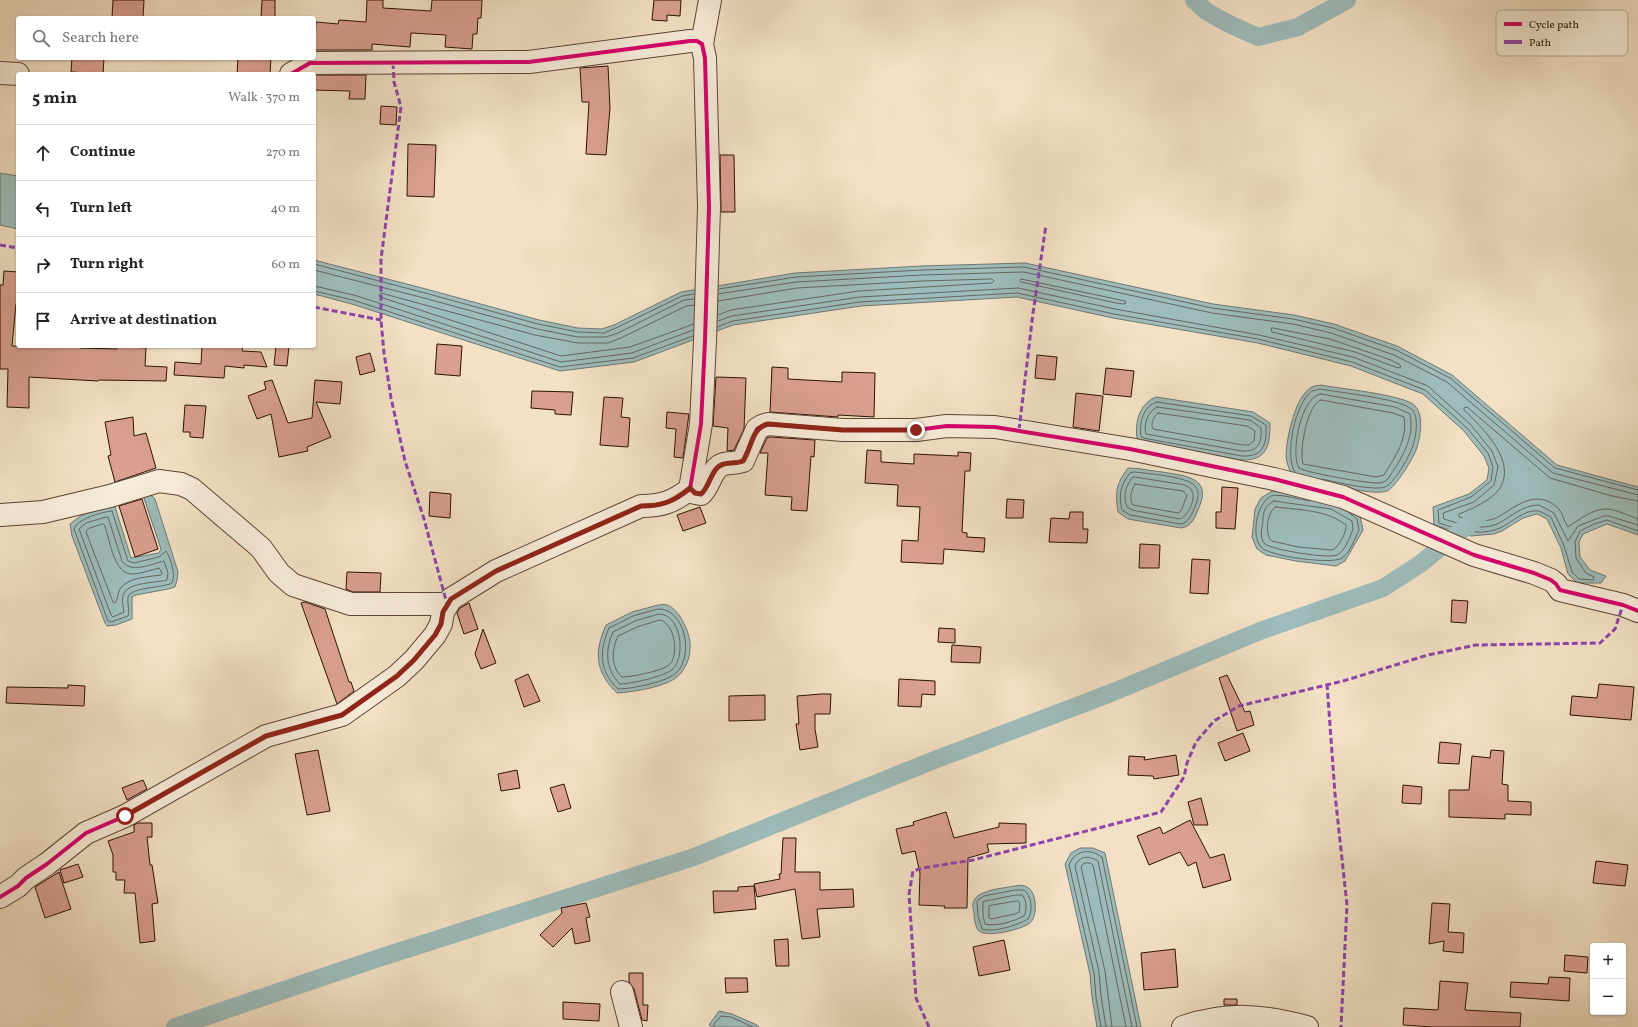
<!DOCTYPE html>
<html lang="en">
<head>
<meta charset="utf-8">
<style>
  :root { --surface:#fff; --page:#f6f6f6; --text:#222; --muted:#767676; --line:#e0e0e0 }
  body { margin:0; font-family:Vollkorn,serif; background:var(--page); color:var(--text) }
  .controls { position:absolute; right:12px; bottom:12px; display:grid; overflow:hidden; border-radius:4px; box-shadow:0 1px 3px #0004 }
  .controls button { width:36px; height:36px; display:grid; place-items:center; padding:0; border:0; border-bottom:1px solid var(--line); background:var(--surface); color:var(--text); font:20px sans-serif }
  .stop { position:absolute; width:12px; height:12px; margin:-9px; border:3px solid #8f2418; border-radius:50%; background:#fff }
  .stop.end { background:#8f2418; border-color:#fff; box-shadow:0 1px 4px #0008 }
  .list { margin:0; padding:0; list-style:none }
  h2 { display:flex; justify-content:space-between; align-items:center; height:52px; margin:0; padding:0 16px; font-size:17px }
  h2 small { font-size:13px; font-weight:400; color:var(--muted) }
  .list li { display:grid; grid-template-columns:26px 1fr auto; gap:12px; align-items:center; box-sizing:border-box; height:56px; padding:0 16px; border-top:1px solid var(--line) }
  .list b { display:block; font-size:15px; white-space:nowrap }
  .list em { font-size:13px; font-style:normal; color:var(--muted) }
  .icon { flex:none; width:22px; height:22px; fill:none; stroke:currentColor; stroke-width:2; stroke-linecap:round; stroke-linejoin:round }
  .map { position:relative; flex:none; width:1638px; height:1027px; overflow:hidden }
  .search { position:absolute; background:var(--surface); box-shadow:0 1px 3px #0004; left:16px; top:16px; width:300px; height:44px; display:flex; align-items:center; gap:10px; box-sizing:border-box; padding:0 14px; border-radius:4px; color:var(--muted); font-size:15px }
  .panel { position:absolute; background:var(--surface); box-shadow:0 1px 3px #0004; left:16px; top:72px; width:300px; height:276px; border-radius:4px }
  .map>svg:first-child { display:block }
</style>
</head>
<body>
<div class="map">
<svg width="1638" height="1027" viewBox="0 0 1638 1027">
  <rect width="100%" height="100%" fill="#f3e1c5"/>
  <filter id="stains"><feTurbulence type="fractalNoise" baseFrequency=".005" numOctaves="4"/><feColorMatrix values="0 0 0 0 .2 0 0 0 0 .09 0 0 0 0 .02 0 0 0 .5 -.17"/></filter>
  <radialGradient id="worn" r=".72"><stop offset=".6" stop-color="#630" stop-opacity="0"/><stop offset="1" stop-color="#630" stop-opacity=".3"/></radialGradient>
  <path fill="#9dbcbb" stroke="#707772" d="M0,173L18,176V229L0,225Z
    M314,260L426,289L539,320L578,328L602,329L614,325L681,292L795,273L921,266L1025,263L1213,304L1294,315L1334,324L1397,346L1452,375L1557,465L1638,487V535L1607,524L1583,534L1579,542L1580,557L1590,570L1606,576L1601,583H1577L1568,574L1561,548L1547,519L1537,514L1523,518L1502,531L1494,534L1471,536L1434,525L1433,507L1469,494L1487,480L1489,468L1484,456L1464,431L1423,394L1351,366L1258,343L1113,318L1017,297L861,306L733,325L634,362L560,371L352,304L314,294Z
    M1321,385C1342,389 1397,394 1413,404C1424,412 1421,435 1417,447C1415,456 1395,488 1387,491C1371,497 1310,479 1292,475C1289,469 1287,464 1286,457C1286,440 1295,395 1312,387C1314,385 1318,386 1321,385Z
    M1156,397L1253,412L1270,423C1270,446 1267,461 1241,460L1142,442L1137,438C1135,422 1139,404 1156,397Z
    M1128,468C1140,468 1151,471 1162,472C1188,476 1214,478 1197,512C1194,520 1190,527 1181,528L1128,519L1118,512C1115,492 1116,484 1128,468Z
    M1272,491L1334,500L1360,516L1363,530L1345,561L1336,566L1296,561L1266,555L1257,549L1252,537L1255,509L1261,498Z
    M146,495H151L155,499L178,572L177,580L175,587L168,589L136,595L132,597V619L116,625L107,626L105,623L72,536L70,524L82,515L111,506L115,507L131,558L159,553L161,549L144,498Z
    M658,605C660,605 665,604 667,605C680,609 692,636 690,649C690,658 685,670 678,676C667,687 632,692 617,693C595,672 594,652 606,625L632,612Z
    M1080,848H1093L1105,853L1141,1027H1097L1092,997L1090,974L1065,864L1071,853Z
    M1015,886C1019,885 1024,885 1027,887C1037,892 1038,916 1030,923C1023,929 985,939 978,930C975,925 974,919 974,913C973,909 972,904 974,901C977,890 1005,888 1015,886Z
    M719,1011L732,1014L757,1025L759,1027H713L709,1025Z"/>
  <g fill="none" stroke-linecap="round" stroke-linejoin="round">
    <path stroke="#656660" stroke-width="1" d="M314,264L425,293L538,324L578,332L604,333L616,328L682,296L694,294
      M314,270L424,298L537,329L578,337H606L618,333L684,300L694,299
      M1021,279L1125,301L1126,303L1124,304L1116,303L1021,282L1020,281Z
      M314,286L354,295L561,362L632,353L693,330
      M719,289L796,277L922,270L1024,267L1212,308L1293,319L1333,328L1396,350L1450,378L1555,468L1638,490
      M314,291L353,300L560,367L633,358L693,336
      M718,294L796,282L922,275L1024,272L1212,313L1293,324L1331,333L1394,355L1447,382L1553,473L1638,495
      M718,315L731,310L859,291L992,283L994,281L992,279L922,281L797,288L718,301
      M718,321L732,316L860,297L1018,288L1115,309L1259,335L1353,357L1428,386L1470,424L1492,451L1498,467L1494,485L1474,502L1443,513L1444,519C1461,524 1481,532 1499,523C1512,516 1523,505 1539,505L1554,513L1568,541L1578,526L1604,516H1609L1638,525
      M694,324L630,347L561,356L380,297L379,295L381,293L535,335L578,343H608L621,338L686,306L694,305
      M717,327L733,321L860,302L1017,293L1114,314L1258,339L1352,362L1425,390L1467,428L1488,453L1493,467L1491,481L1471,497L1438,510L1439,523C1458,529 1479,537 1500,528C1513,522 1524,509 1539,511L1551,517L1564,546L1572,572L1579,579L1593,580L1594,577L1586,573L1576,558L1575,542L1580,531L1594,524L1607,520L1638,531
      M1273,328L1330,339L1391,360L1400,365L1401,367L1398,368L1355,352L1272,332L1271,329Z
      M1321,394L1395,407L1410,414C1415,439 1401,459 1388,479C1385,482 1382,483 1377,483C1365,483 1307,473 1299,468C1290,453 1301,396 1321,394Z
      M1321,400L1393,413L1404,417C1408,439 1395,457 1384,475L1376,477L1303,464C1299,451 1307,404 1321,400Z
      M1157,402L1251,416L1266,425C1267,445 1263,457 1242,456L1143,438L1141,436C1139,423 1143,406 1157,402Z
      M1157,407L1250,420L1261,428C1262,443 1258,452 1242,451L1146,434C1143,425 1148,411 1157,407Z
      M1158,413L1247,426L1255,431L1254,441L1249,445H1243L1153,429C1150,424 1154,416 1158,413Z
      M1135,472C1149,474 1186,476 1195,486C1201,492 1197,502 1194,509C1191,516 1188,523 1180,524L1130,515L1122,510C1118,496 1121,484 1130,473Z
      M1295,472C1284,456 1295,403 1312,391C1315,390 1318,390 1321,389C1341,393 1396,398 1410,408C1420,414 1416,436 1413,445C1411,454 1393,485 1385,487C1373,491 1335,482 1322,479
      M1135,477L1185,485C1188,487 1191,488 1192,491C1196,499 1188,516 1180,519L1132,510L1127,507C1123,497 1125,487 1132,478Z
      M1135,484L1183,491L1187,495L1181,511L1178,513L1133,505C1129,499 1131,490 1135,484Z
      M1274,501L1331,509L1352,521L1353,529C1350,537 1345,551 1337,555C1330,559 1272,550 1265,544C1259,538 1262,528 1263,521C1263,511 1265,506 1274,501Z
      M1310,501C1302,500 1278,493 1271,496C1257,503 1250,537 1262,548C1270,556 1332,565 1342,558C1350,553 1355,538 1359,530L1357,519L1348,512
      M1638,501L1612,496L1550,478L1467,407L1464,408V410C1482,427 1517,461 1500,488C1492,500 1472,509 1459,514V517C1470,521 1484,523 1496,518C1515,508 1535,487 1558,508C1563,513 1564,522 1568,527C1579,520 1593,508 1608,509C1618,510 1629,516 1638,519
      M1276,507C1300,510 1327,510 1346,525C1347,532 1339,546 1333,550L1298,547L1272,541C1264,535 1267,511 1276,507Z
      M112,511L128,561L134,563L159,557L166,551C171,559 176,574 172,583C163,588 131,587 128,597C127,604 130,610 128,616L111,622L108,621L74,529C77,519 102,512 112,511Z
      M108,517L122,561C130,574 152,564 164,561L168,573L167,580C156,583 130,582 124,593C121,599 123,606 124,612L113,617L111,615L79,529L86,523Z
      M103,524L105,526C110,541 114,576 134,574C143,573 151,570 159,568L162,573L161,575C148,577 128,577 120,589C117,594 118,600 115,603L113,602L86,532L88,529Z
      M658,609C685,608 694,655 677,672C668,682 631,689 618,689C599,671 599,651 609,628L633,616Z
      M659,614C681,614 686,655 673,669C666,676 631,684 620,684C605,669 605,650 613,632L635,621Z
      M660,620C675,623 680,657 668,666C660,671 632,677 622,677C610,666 612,649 618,636L637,627Z
      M1016,890H1024C1032,896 1033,911 1028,919C1018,925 993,933 982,929L978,916L977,902L979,899L984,896Z
      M1016,895H1022C1027,900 1027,910 1024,916C1014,921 997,927 985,924L983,916V902Z
      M1018,901L1020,903L1019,912L1015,914L991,919L989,918V906Z
      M714,1027V1024L721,1016L731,1017L753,1027
      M1101,1027L1096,997L1094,973L1069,865C1075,850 1089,848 1102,857L1137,1027
      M1106,1027L1101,996L1099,972L1075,866C1079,856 1089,855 1098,861L1132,1027
      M1112,1027L1105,971L1081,867L1084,863H1090L1093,865L1126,1027"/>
    <path stroke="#9dbcbb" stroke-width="18" d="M1194,0L1206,11L1227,23L1258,37L1298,27L1347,0
      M175,1027L376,959L694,857L932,761L1111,693L1260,631L1383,588L1420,564L1478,517"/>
  </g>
  <path fill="#d99f90" stroke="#2d1005" d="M113,0H144L143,18H112Z
    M262,0H275V18H261Z
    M367,0H383V8L431,11L432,0H482L481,18H478L477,34H473L472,49L445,47L446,35L411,33L410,47L372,44V50H314L316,22L338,24L339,20L366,22Z
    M654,0H681L680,16L667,15V21L652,20Z
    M72,58L89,59V58H104L103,74L71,72Z
    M238,58H271L270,74H237Z
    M608,66L610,108L606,155L586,154L589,102H582L580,68Z
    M314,75H366L365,99H349L350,91L314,90Z
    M381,106L397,107L396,125L380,124Z
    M408,144L436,145L434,197L407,196Z
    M720,155H734L735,212H721Z
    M4,271L18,272V304H16L12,346H80V348L117,349V346L146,348L145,366L167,367L166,381L99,380L98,381L29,377V408L7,407L8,369H0V285H3Z
    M437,344L462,346L460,376L435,374Z
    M202,346H243L242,351L261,352L267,367L244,365V368L225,366L224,378L174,375L175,362L201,364Z
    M276,346H289L287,366L274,365Z
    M370,353L375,371L360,375L356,357Z
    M1037,355L1057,357L1055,380L1035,378Z
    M772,367L788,368V379L842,382V372L875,373L874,417L838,415V417L770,412Z
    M1106,368L1134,371L1131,397L1103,394Z
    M716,377L746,378L744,429L734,450L727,451L728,428L713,426Z
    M272,380L288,423L312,418L315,380L342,382L340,404L316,402L331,437L307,447L308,451L279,457L271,414L257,419L248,396L266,389L264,382Z
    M532,391L573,392L571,415L555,414V410L531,408Z
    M1076,393L1103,396L1099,431L1073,427Z
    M604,397L623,398L621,417L630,418L628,447L600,445Z
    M185,405L206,406L203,438L190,437V432H183Z
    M667,412L689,414L683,458L674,457L676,429L666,428Z
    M133,417L134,436L146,433L156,468L115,482L108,456L111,455L105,422Z
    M770,437L815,440L814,457L811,456L807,511L791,510L792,497L765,495L768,453H760L767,438Z
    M867,450L881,451V462L914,464V454L958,456V452L971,453L970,471H965L962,532L967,533V537L985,538L984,552L944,549L943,564L901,562L902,540L918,541L920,507L897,506L898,485L865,483Z
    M1222,487L1238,488L1235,529L1216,528V512H1221Z
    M430,492L451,494L450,518L429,516Z
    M142,499L158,549L135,557L119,506Z
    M1007,499L1024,500L1023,518H1006Z
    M700,507L706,523L683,531L677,515Z
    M1070,512H1083V529H1088L1087,543L1049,542L1051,518L1069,519Z
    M1140,544L1160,545L1159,568H1139Z
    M1192,559L1210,560L1208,594L1190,593Z
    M347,572L381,573L380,592H353L346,589Z
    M1452,600L1468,601L1466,623L1451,622Z
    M305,602L325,609L349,682H351L354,691L337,704L301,603Z
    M469,603L478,629L464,634L457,613L460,608Z
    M939,628L955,629V643L938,642Z
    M483,629L496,663L481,669L475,654Z
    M952,645L981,647L980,663L951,662Z
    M528,674L540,701L524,707L515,680Z
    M1227,675L1245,712L1250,711L1254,725L1237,731L1219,678Z
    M899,679L935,681V695L922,694L921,707L898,706Z
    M1599,684L1634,687L1631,720L1570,715L1572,696L1597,698Z
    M68,685L85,686L84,706L6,703L7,687L68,688Z
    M821,694H831L830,714H815V729L818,747L800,750L796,724H799L797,696Z
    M765,695V720L729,721V696Z
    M1243,733L1250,751L1225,761L1218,743Z
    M1440,742L1461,744L1459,764L1438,763Z
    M318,750L330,811L307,815L295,754Z
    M1491,750L1504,751L1502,784L1508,785V801L1531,802V815L1505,814V819L1449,817V790H1469L1472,756L1490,758Z
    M1176,755L1179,775L1154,779L1153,776L1128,775L1129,756L1145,757L1144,760Z
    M517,770L520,788L501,791L498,774Z
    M143,780L147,789L127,800L122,788Z
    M564,784L571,808L558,812L550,788Z
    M1403,785L1422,787L1421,804L1402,803Z
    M1201,798L1208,825H1194L1188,802Z
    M946,812L954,838L999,827V823L1026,824V843L987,844L989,852L968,858L967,908H944L945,906L919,905L920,873L915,851L902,854L896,829L914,825L913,822Z
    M1190,820L1210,858L1224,854L1231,880L1203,888L1196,862L1188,866L1180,852L1149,865L1137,836L1160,827L1163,834Z
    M138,823H152V837H147L150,865H152L158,903L152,904L155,941L140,943L135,893H124L125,880H116V872H113V855L108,841L134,832V825Z
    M783,838H796L795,872H820V890L853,889L854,907L817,909L820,937L802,939L795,889L757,897L754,884L780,879L779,874H781Z
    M1596,861L1628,865L1625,886L1593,883Z
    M78,864L83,877L64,883L60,870Z
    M59,872L71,909L45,918L35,887Z
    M754,886L756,909L714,913L713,891H738V887Z
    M586,903L590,917L586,918L590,941L575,944L572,928L553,947L540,935L562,913L561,908Z
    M1432,903L1450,904L1448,932L1464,933L1463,953L1443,951L1444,941L1429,944Z
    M788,939L789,966H776L774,940Z
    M1004,940L1010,970L979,976L973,947Z
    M1175,949L1178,987L1144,990L1141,953Z
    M1565,955L1588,957L1587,973L1564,971Z
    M629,973H643V1005H648L647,1021L642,1020L634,989L629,982Z
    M1549,977L1570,978L1569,1001L1510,997L1511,982L1548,984Z
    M725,978H747L748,992L726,993Z
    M1440,981L1468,983L1465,1010L1521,1013L1520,1027H1432L1403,1025L1404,1008L1438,1010Z
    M1224,999H1237V1005H1224Z
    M563,1002L600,1004L599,1021L563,1019Z"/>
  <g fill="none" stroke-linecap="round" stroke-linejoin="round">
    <defs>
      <path id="minor" d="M702,44L710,0
        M0,73L18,74
        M291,74L310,63L529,62L690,41H697L702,44L705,58L709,207L705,341L701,424L690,489
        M0,515L43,512L110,496L159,481L181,484L192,489L261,548L279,573L293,585L351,604H447
        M0,897L18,886L26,878L47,864L86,833L125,816L266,736L342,715L397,676L414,660L435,635L441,624L443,612L451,599L496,571L641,506C662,506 673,502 690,489L695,493L701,494C710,487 711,467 724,464C730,462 735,464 743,461L757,429L762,426L768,424L843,430H916L947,426L995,427L1130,449L1274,479L1343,497L1474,555L1534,573L1551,580L1556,584L1560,590L1623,605L1638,611
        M622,992L631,1027
        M1183,1027C1227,1012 1263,1015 1307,1027"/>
    </defs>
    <use href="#minor" stroke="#5e4435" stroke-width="24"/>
    <use href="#minor" stroke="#f7ecd9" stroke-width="22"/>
    <path stroke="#8e44ad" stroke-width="3" stroke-dasharray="6 3" stroke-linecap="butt" d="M393,63L394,82L401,107L381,259V320L384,353L391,398L405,461L424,519L447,604
      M0,245L18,248
      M314,307L381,320
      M1019,430L1033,313L1046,225
      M1327,684L1335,794L1347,905L1341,1027
      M929,1027L916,998L909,894L913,871L923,868L973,860L1161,812L1184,777L1187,763L1196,742L1214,721L1239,706L1343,681L1428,655L1476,645L1600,643L1615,629L1623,605"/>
    <defs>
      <path id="cycleway" d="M291,74L310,63L529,62L690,41H697L702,44L705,58L709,207L705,341L701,424L690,489
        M0,897L18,886L26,878L47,864L86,833L125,816L266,736L342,715L397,676L414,660L435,635L441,624L443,612L451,599L496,571L641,506C662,506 673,502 690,489L695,493L701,494C710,487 711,467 724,464C730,462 735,464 743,461L757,429L762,426L768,424L843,430H916L947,426L995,427L1130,449L1274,479L1343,497L1474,555L1534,573L1551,580L1556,584L1560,590L1623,605L1638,611"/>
    </defs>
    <use href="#cycleway" stroke="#f7ecd9" stroke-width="6"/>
    <use href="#cycleway" stroke="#d6006c" stroke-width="4"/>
  </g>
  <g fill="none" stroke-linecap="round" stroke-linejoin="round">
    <path stroke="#8f2418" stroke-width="5" d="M125,816L266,736L342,715L397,676L414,660L435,635L441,624L443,612L451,599L496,571L641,506C662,506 673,502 690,488L695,493L701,494C710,487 711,467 724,464C730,462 735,464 743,461C752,448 751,428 768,424L843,430H916"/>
  </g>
  <rect x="1496" y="10" width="132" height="46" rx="6" fill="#f7ecd9" stroke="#baaa99" stroke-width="1"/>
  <rect x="1504" y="22" width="18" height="4" fill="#d6006c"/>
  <rect x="1504" y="40" width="18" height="4" fill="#8e44ad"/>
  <g font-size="11" fill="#2d1005">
    <text x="1529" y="28">Cycle path</text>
    <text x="1529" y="46">Path</text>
  </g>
  <rect width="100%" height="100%" filter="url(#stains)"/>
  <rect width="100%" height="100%" fill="url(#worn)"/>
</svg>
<div class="controls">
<button>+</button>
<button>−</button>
</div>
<div class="stop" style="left:125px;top:816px"></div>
<div class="stop end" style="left:916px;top:430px"></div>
<div class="search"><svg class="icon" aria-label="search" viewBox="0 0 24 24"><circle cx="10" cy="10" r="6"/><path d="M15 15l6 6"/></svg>Search here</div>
<section class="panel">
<h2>5 min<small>Walk · 370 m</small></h2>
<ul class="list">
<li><svg class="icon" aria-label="ahead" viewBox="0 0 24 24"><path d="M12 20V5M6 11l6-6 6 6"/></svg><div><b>Continue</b></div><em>270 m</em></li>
<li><svg class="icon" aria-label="left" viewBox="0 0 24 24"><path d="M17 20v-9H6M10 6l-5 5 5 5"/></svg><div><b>Turn left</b></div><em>40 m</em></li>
<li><svg class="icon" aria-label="right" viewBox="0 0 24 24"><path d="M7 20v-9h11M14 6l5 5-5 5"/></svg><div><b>Turn right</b></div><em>60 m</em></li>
<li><svg class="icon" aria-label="arrive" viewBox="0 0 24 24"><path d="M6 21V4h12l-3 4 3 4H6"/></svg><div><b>Arrive at destination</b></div></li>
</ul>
</section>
</div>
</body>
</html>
